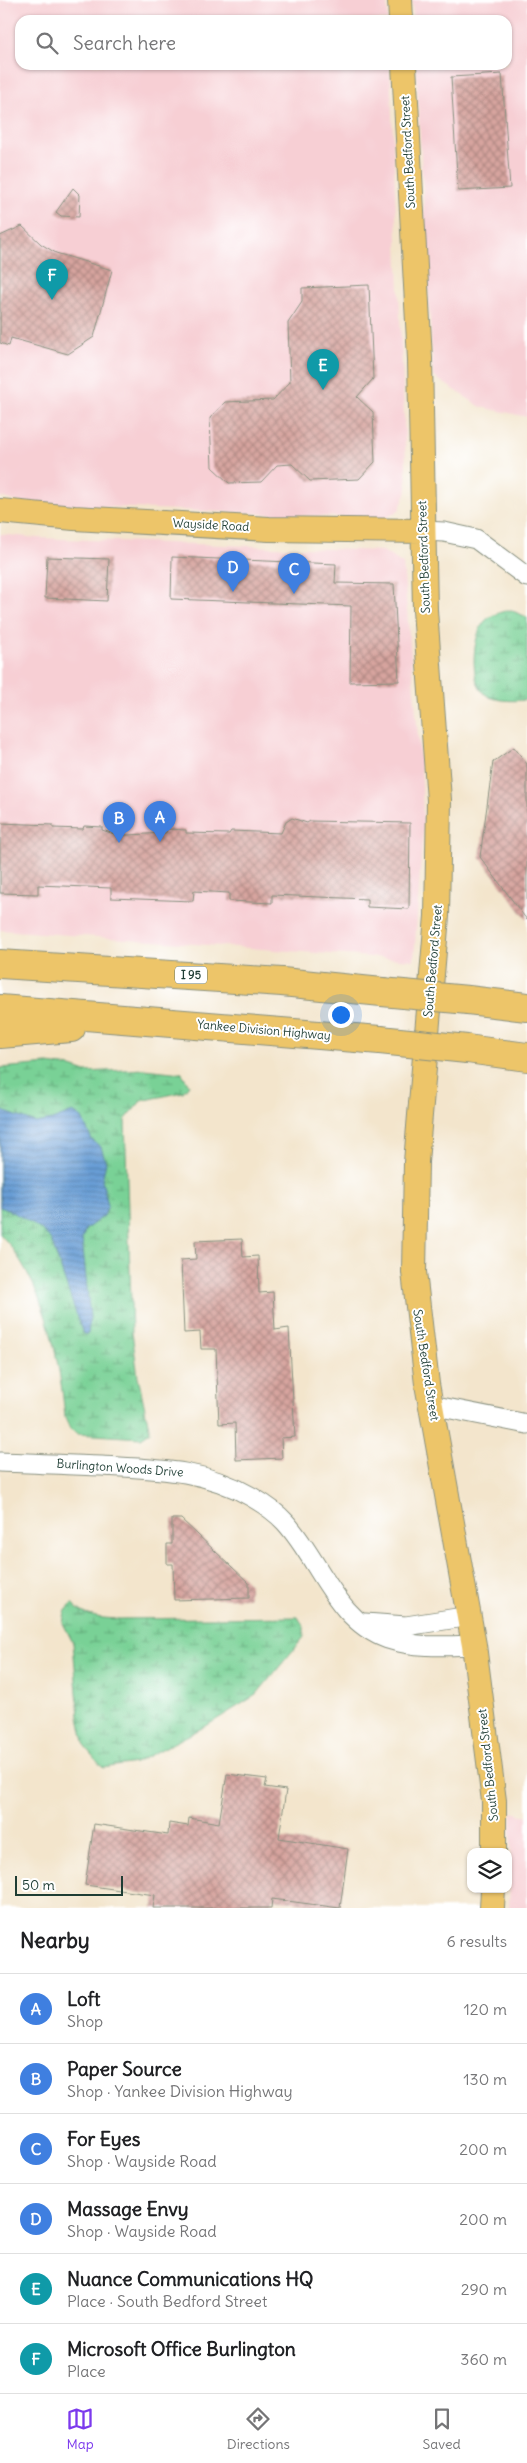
<!DOCTYPE html>
<html lang="en">
<head>
<meta charset="utf-8">
<style>
  :root { --surface:#fff; --page:#f2f2f2; --text:#202124; --muted:#757577; --line:#e0e0e0; --accent:#7c3aed }
  body { margin:0; font-family:Delius,sans-serif; background:var(--page); color:var(--text) }
  .controls { position:absolute; right:15px; bottom:15px; display:grid; overflow:hidden; border-radius:10px; box-shadow:0 1px 4px #0004 }
  .controls button { width:45px; height:45px; display:grid; place-items:center; padding:0; border:0; border-bottom:1px solid var(--line); background:var(--surface); color:var(--text); font:25px sans-serif }
  .scale { position:absolute; left:15px; bottom:12px; width:108px; box-sizing:border-box; padding-left:5px; border:2px solid #1f3d34; border-top:0; font-size:14px; line-height:18px; white-space:nowrap; color:#1f3d34; -webkit-text-stroke:4px #fff; paint-order:stroke }
  .you { position:absolute; left:340px; top:1014px; width:18px; height:18px; margin:-12px; border:4px solid #fff; border-radius:50%; background:#1a73e8; box-shadow:0 0 0 8px #1a73e833 }
  .badge { display:grid; place-items:center; width:32px; height:32px; border-radius:50%; background:var(--accent); color:#fff; font-size:16px; font-weight:700 }
  .pin { position:absolute; translate:-50% -41px; filter:drop-shadow(0 1px 2px #0008) }
  .pin::after { content:''; position:absolute; top:26px; width:18px; height:15px; background:inherit; clip-path:polygon(0 0,100% 0,50% 100%) }
  .list { margin:0; padding:0; list-style:none }
  h2 { display:flex; justify-content:space-between; align-items:center; height:65px; margin:0; padding:0 20px; font-size:21px }
  h2 small { font-size:16px; font-weight:400; color:var(--muted) }
  .list li { display:grid; grid-template-columns:32px 1fr auto; gap:15px; align-items:center; box-sizing:border-box; height:70px; padding:0 20px; border-top:1px solid var(--line) }
  .list b { display:block; font-size:19px; white-space:nowrap }
  .list p { margin:0; font-size:16px; white-space:nowrap; color:var(--muted) }
  .list em { font-size:16px; font-style:normal; color:var(--muted) }
  .icon { flex:none; width:28px; height:28px; fill:none; stroke:currentColor; stroke-width:2; stroke-linecap:round; stroke-linejoin:round }
  .map { position:relative; flex:none; width:527px; height:1908px; overflow:hidden }
  .search { position:absolute; background:var(--surface); box-shadow:0 1px 4px #0004; left:15px; right:15px; top:15px; height:55px; display:flex; align-items:center; gap:12px; box-sizing:border-box; padding:0 18px; border-radius:15px; color:var(--muted); font-size:19px }
  .sheet { height:485px; background:var(--surface) }
  nav { display:flex; justify-content:space-around; align-items:center; box-sizing:border-box; height:70px; border-top:1px solid var(--line); background:var(--surface); font-size:14px; color:var(--muted) }
  nav a { display:grid; justify-items:center; gap:2px }
  nav .on { color:var(--accent) }
  .map>svg:first-child { display:block }
</style>
</head>
<body>
<div class="map">
<svg width="527" height="1908" viewBox="0 0 527 1908">
  <defs>
    <pattern id="wetland-marsh" width="20" height="14" patternUnits="userSpaceOnUse" patternTransform="scale(1.25)"><rect width="20" height="14" fill="#79d196"/><path d="M1 5h8M5 5V1M11 12h8M15 12V8" fill="none" stroke="#63ab7b"/></pattern>
    <pattern id="water-rules" width="6" height="5" patternUnits="userSpaceOnUse" patternTransform="scale(1.25)"><rect width="6" height="5" fill="#689dd5"/><path d="M0 2.5h6" fill="none" stroke="#5581ae"/></pattern>
    <pattern id="building-cross-hatch" width="8" height="8" patternUnits="userSpaceOnUse" patternTransform="scale(1.25)"><rect width="8" height="8" fill="#d7a49f"/><path d="M0 0l8 8M0 8l8-8" fill="none" stroke="#ae8782"/></pattern>
  </defs>
  <rect width="100%" height="100%" fill="#fff"/>
  <filter id="ink" filterUnits="userSpaceOnUse"><feTurbulence type="fractalNoise" baseFrequency=".02" numOctaves="2"/><feDisplacementMap in="SourceGraphic" scale="10" xChannelSelector="R" yChannelSelector="G"/><feConvolveMatrix kernelMatrix="1 2 1 2 8 2 1 2 1" color-interpolation-filters="sRGB"/></filter>
  <filter id="wash" filterUnits="userSpaceOnUse"><feTurbulence type="fractalNoise" baseFrequency=".0096" numOctaves="4" result="noise"/><feDisplacementMap in="SourceGraphic" scale="20" xChannelSelector="R" yChannelSelector="G"/><feGaussianBlur stdDeviation="1.12" result="paint"/><feColorMatrix in="noise" values="0 0 0 0 0 0 0 0 0 0 0 0 0 0 0 0 0 1.4 0 .05"/><feComposite in="paint" operator="in"/></filter>
  <g filter="url(#wash)">
    <rect width="100%" height="100%" fill="#f3e5cc"/>
    <path fill="#f7cfd4" d="M0,0H387L388,20H20V65H390L407,491L399,510L384,519L21,503L0,497Z
      M412,0H527V417L481,407L433,376L416,65H507V20H413Z
      M0,534L37,538L383,551L403,564L422,782L423,829L414,960L0,930Z
      M512,1812L527,1816V1908H509Z"/>
    <path fill="url(#wetland-marsh)" stroke="#4c8765" d="M510,610L527,617V700C515,701 494,702 485,694C469,682 472,635 485,621C492,614 501,612 510,610Z
      M48,1064L71,1067L86,1072L144,1069L182,1073L189,1085L183,1092L141,1101L125,1120L132,1332L138,1377L150,1432L141,1438L78,1434L70,1429L65,1418C60,1357 43,1279 0,1234V1068Z
      M72,1603C84,1618 101,1618 119,1619L298,1617L304,1627V1637L256,1695L206,1726L135,1763L103,1768L85,1747L79,1717L73,1643L63,1623L65,1612Z"/>
    <path fill="url(#water-rules)" stroke="#446d84" d="M0,1110L36,1123L52,1120L73,1112L82,1118L92,1140L101,1147L106,1163L102,1180L108,1205L104,1216L86,1229L82,1239L90,1317L88,1334H83L51,1240C44,1229 13,1211 0,1207Z"/>
    <g id="blocks">
      <path fill="url(#building-cross-hatch)" d="M502,74L510,188L458,191L451,77Z
        M73,188L80,195L79,217L61,216L56,212Z
        M22,226L41,244L56,253L112,270L94,337L68,354L11,338L9,346L0,343V236Z
        M369,285L373,379L357,397L373,412L375,462L359,479L310,481L292,464L277,465L261,482L229,483L212,467L210,418L225,402L273,400L290,382L288,323L302,302V288Z
        M47,557L109,559L107,601L45,598Z
        M172,557L336,564L335,583L394,584L399,681L350,682L351,606L171,599Z
        M514,747L527,764V920L480,857L493,762Z
        M292,818L307,823L310,821L410,823L409,909L367,907V899L272,895V903L229,901V893L194,891L193,901L111,898V888L38,885V894L0,893V823L53,825V828L83,829L84,826L102,827V830L117,835H129L166,833L167,829L186,830V833L229,834L231,831L281,833L286,822Z
        M242,1239L243,1257L258,1256L259,1293L273,1292L275,1330L289,1328L295,1437L281,1438L282,1458L236,1460L235,1423L219,1424L216,1349H201L200,1332L184,1333L181,1260L196,1259L195,1241Z
        M172,1519H181L249,1583V1598L174,1600L173,1564H167V1544H172Z
        M227,1774L267,1779L265,1787L286,1790L279,1838L348,1849L340,1908L272,1899L271,1908H153L155,1895L85,1885L94,1824L168,1835L169,1823L188,1826L189,1818L219,1823Z"/>
    </g>
  </g>
  <g filter="url(#ink)">
    <use href="#blocks" fill-opacity="0" stroke="#899180" stroke-width="1"/>
    <g fill="none" stroke-linecap="round" stroke-linejoin="round">
      <defs>
        <path id="minor" d="M423,531L444,532L476,539L527,577
          M431,1405L527,1424
          M0,1462C34,1463 68,1465 102,1466C156,1469 204,1469 252,1497C264,1504 276,1512 285,1522C320,1560 335,1620 388,1639C415,1648 446,1646 474,1645
          M365,1623L406,1626L470,1616"/>
        <path id="major" d="M400,0L401,20
          M404,65L420,359L425,610L439,800L437,916L416,1162L414,1272L427,1384L474,1645L494,1801V1852
          M0,511L74,518L269,529L423,531
          M492,1908L493,1889"/>
        <path id="highway" d="M0,964L282,982L382,992
          M468,1000L527,1007
          M0,1009L380,1040
          M0,1034L71,1028
          M467,1049L527,1057"/>
      </defs>
      <use href="#minor" stroke="#899180" stroke-width="21"/>
      <use href="#major" stroke="#899180" stroke-width="26"/>
      <use href="#highway" stroke="#899180" stroke-width="30"/>
      <use href="#minor" stroke="#fff" stroke-width="19"/>
      <use href="#major" stroke="#edc569" stroke-width="24"/>
      <use href="#highway" stroke="#edc569" stroke-width="28"/>
      <defs>
        <path id="highway-bridge" d="M382,992L468,1000
          M380,1040L467,1049"/>
      </defs>
      <use href="#highway-bridge" stroke="#899180" stroke-width="30" stroke-linecap="butt"/>
      <use href="#highway-bridge" stroke="#edc569" stroke-width="28"/>
    </g>
  </g>
  <g text-anchor="middle" stroke-width="4" stroke-linejoin="round" paint-order="stroke">
    <rect fill="#fff" stroke="#627771" stroke-width="1" x="175" y="966.5" width="32" height="17" rx="4"/>
    <g font-size="11" font-weight="bold" fill="#1f3d34">
      <text x="191" y="979">I 95</text>
    </g>
    <g font-size="12" fill="#1f3d34" stroke="#fff">
      <text transform="translate(408 152) rotate(-93)" y="4">South Bedford Street</text>
      <text transform="translate(211 525) rotate(3)" y="4">Wayside Road</text>
      <text transform="translate(424 557) rotate(-92)" y="4">South Bedford Street</text>
      <text transform="translate(433 961) rotate(-85)" y="4">South Bedford Street</text>
      <text transform="translate(264 1030) rotate(5)" y="4">Yankee Division Highway</text>
      <text transform="translate(426 1365) rotate(81)" y="4">South Bedford Street</text>
      <text transform="translate(120 1468) rotate(4)" y="4">Burlington Woods Drive</text>
      <text transform="translate(488 1765) rotate(-96)" y="4">South Bedford Street</text>
    </g>
  </g>
</svg>
<div class="controls">
<button><svg class="icon" aria-label="layers" viewBox="0 0 24 24"><path d="M12 4l9 5-9 5-9-5zM3 14l9 5 9-5"/></svg></button>
</div>
<div class="scale">50 m</div>
<div class="you"></div>
<div class="pin badge" style="left:160px;top:842px;background:#3f7fe0">A</div>
<div class="pin badge" style="left:119px;top:843px;background:#3f7fe0">B</div>
<div class="pin badge" style="left:294px;top:594px;background:#3f7fe0">C</div>
<div class="pin badge" style="left:233px;top:592px;background:#3f7fe0">D</div>
<div class="pin badge" style="left:323px;top:390px;background:#0f9aa8">E</div>
<div class="pin badge" style="left:52px;top:300px;background:#0f9aa8">F</div>
<div class="search"><svg class="icon" aria-label="search" viewBox="0 0 24 24"><circle cx="10" cy="10" r="6"/><path d="M15 15l6 6"/></svg>Search here</div>
</div>
<section class="sheet">
<h2>Nearby<small>6 results</small></h2>
<ul class="list">
<li><span class="badge" style="background:#3f7fe0">A</span><div><b>Loft</b><p>Shop</p></div><em>120 m</em></li>
<li><span class="badge" style="background:#3f7fe0">B</span><div><b>Paper Source</b><p>Shop · Yankee Division Highway</p></div><em>130 m</em></li>
<li><span class="badge" style="background:#3f7fe0">C</span><div><b>For Eyes</b><p>Shop · Wayside Road</p></div><em>200 m</em></li>
<li><span class="badge" style="background:#3f7fe0">D</span><div><b>Massage Envy</b><p>Shop · Wayside Road</p></div><em>200 m</em></li>
<li><span class="badge" style="background:#0f9aa8">E</span><div><b>Nuance Communications HQ</b><p>Place · South Bedford Street</p></div><em>290 m</em></li>
<li><span class="badge" style="background:#0f9aa8">F</span><div><b>Microsoft Office Burlington</b><p>Place</p></div><em>360 m</em></li>
</ul>
</section>
<nav>
<a class="on"><svg class="icon" aria-label="map" viewBox="0 0 24 24"><path d="M3 6l6-2 6 2 6-2v14l-6 2-6-2-6 2zM9 4v14M15 6v14"/></svg>Map</a>
<a><svg class="icon" aria-label="directions" viewBox="0 0 24 24"><path d="M12 3l9 9-9 9-9-9zM9 14v-3h6M13 9l2 2-2 2"/></svg>Directions</a>
<a><svg class="icon" aria-label="saved" viewBox="0 0 24 24"><path d="M7 4h10v16l-5-4-5 4z"/></svg>Saved</a>
</nav>
</body>
</html>
